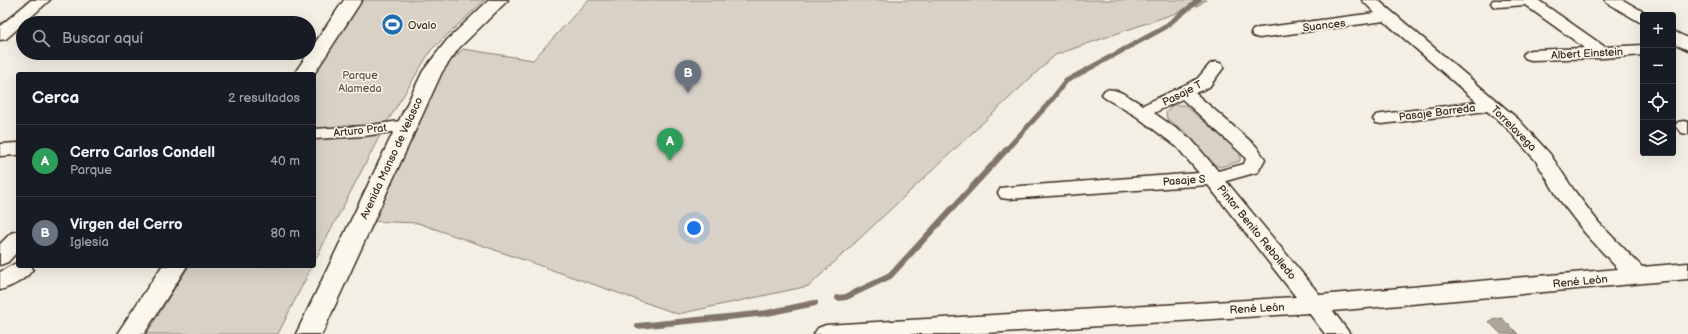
<!DOCTYPE html>
<html lang="es">
<head>
<meta charset="utf-8">
<style>
  :root { --surface:#171b24; --page:#20242c; --text:#f1f3f6; --muted:#9ea1a6; --line:#363941; --accent:#1f6fb2 }
  body { margin:0; font-family:"Balsamiq Sans",sans-serif; background:var(--page); color:var(--text) }
  .controls { position:absolute; right:12px; top:12px; display:grid; overflow:hidden; border-radius:4px; box-shadow:0 4px 16px #0002 }
  .controls button { width:36px; height:36px; display:grid; place-items:center; padding:0; border:0; border-bottom:1px solid var(--line); background:var(--surface); color:var(--text); font:20px sans-serif }
  .you { position:absolute; left:694px; top:228px; width:14px; height:14px; margin:-10px; border:3px solid #fff; border-radius:50%; background:#1a73e8; box-shadow:0 0 0 6px #1a73e833 }
  .badge { display:grid; place-items:center; width:26px; height:26px; border-radius:50%; background:var(--accent); color:#fff; font-size:13px; font-weight:700 }
  .pin { position:absolute; translate:-50% -33px; filter:drop-shadow(0 1px 2px #0008) }
  .pin::after { content:''; position:absolute; top:21px; width:14px; height:12px; background:inherit; clip-path:polygon(0 0,100% 0,50% 100%) }
  .list { margin:0; padding:0; list-style:none }
  h2 { display:flex; justify-content:space-between; align-items:center; height:52px; margin:0; padding:0 16px; font-size:17px }
  h2 small { font-size:13px; font-weight:400; color:var(--muted) }
  .list li { display:grid; grid-template-columns:26px 1fr auto; gap:12px; align-items:center; box-sizing:border-box; height:72px; padding:0 16px; border-top:1px solid var(--line) }
  .list b { display:block; font-size:15px; white-space:nowrap }
  .list p { margin:0; font-size:13px; white-space:nowrap; color:var(--muted) }
  .list em { font-size:13px; font-style:normal; color:var(--muted) }
  .icon { flex:none; width:22px; height:22px; fill:none; stroke:currentColor; stroke-width:2; stroke-linecap:round; stroke-linejoin:round }
  .map { position:relative; flex:none; width:1688px; height:334px; overflow:hidden }
  .search { position:absolute; background:var(--surface); box-shadow:0 4px 16px #0002; left:16px; top:16px; width:300px; height:44px; display:flex; align-items:center; gap:10px; box-sizing:border-box; padding:0 14px; border-radius:22px; color:var(--muted); font-size:15px }
  .panel { position:absolute; background:var(--surface); box-shadow:0 4px 16px #0002; left:16px; top:72px; width:300px; height:196px; border-radius:4px }
  .map>svg:first-child { display:block }
</style>
</head>
<body>
<div class="map">
<svg width="1688" height="334" viewBox="0 0 1688 334">
  <rect width="100%" height="100%" fill="#f3efe4"/>
  <filter id="ink" filterUnits="userSpaceOnUse"><feTurbulence type="fractalNoise" baseFrequency=".025" numOctaves="2"/><feDisplacementMap in="SourceGraphic" scale="8" xChannelSelector="R" yChannelSelector="G"/><feConvolveMatrix kernelMatrix="1 2 1 2 8 2 1 2 1" color-interpolation-filters="sRGB"/></filter>
  <g filter="url(#ink)">
    <path fill="#d8d1c6" stroke="#8a7e72" d="M361,0H485L431,50L386,124L314,262L313,74Z
      M588,0H1206L1199,5L1055,55L809,286L678,314L418,223L367,221L444,68L463,49L533,60Z
      M1172,105H1185L1240,153V161L1220,167L1208,161L1186,132L1167,119L1166,113Z
      M189,266H312L278,334H146Z"/>
    <path fill="#afa69a" stroke="#817468" d="M1502,318L1518,334H1501L1488,321Z"/>
    <g fill="none" stroke-linecap="round" stroke-linejoin="round">
      <path stroke="#817468" stroke-width="5" d="M1007,149L1050,102L1066,81L1162,29L1199,0"/>
      <path stroke="#817468" stroke-width="6" d="M838,298L846,297L890,276L1008,148
        M638,326L767,313L815,303"/>
      <defs>
        <path id="minor" d="M1362,0H1378L1518,119L1550,154L1573,189L1599,223L1642,267L1688,263V279L1333,311L1350,334H1325L1309,313L970,334H814L818,328L826,325L1296,297L1208,185L1008,199L1001,198L998,193L1001,188L1008,187L1199,173L1177,147L1136,116L1105,98L1102,94L1105,90C1118,87 1131,99 1143,105L1197,79L1210,64L1216,62L1222,64L1224,67L1209,87L1195,93L1256,146L1265,159L1258,172L1226,181L1320,295L1618,269L1585,233L1559,199L1536,161L1506,127L1487,111L1382,124L1376,123L1373,119L1376,115L1382,114L1477,102L1384,21L1259,38L1253,36L1251,33L1253,30L1259,28L1375,13ZM1182,99L1242,154L1246,159L1244,164L1218,171L1191,139L1154,113Z
          M1493,0H1538L1605,47L1643,45V55L1603,58L1531,60L1525,58L1523,55L1525,52L1531,50L1585,48L1525,5L1498,7L1493,6L1491,3Z
          M1605,0H1623L1649,15H1643V23L1638,21L1607,3Z
          M1673,31L1688,38V50L1673,43Z
          M407,120L413,121L416,125L413,129L364,136L314,139V129L364,126Z
          M1684,121L1688,122V134L1682,133L1675,126L1678,122Z
          M18,143V155L0,156V144Z
          M18,231V251L8,262L0,265V244L11,233Z
          M18,262V266H31L33,269C27,279 11,287 0,290V272Z"/>
        <path id="tertiary" d="M31,0H50L6,39L0,40V26Z"/>
        <path id="primary" d="M344,0H362L314,74H294Z
          M489,0H508L459,48L442,72L322,334H296L423,71L447,40Z
          M162,266H187L144,334H117Z"/>
      </defs>
      <use href="#minor" stroke="#3b2a1e" stroke-width="3"/>
      <use href="#tertiary" stroke="#3b2a1e" stroke-width="3"/>
      <use href="#primary" stroke="#3b2a1e" stroke-width="3"/>
      <use href="#minor" fill="#fbf7ec" fill-rule="evenodd"/>
      <use href="#tertiary" fill="#fbf7ec" fill-rule="evenodd"/>
      <use href="#primary" fill="#fbf7ec" fill-rule="evenodd"/>
    </g>
  </g>
  <defs>
    <symbol id="stadium-disc" viewBox="-11 -11 22 22"><circle r="9.5" fill="#1f6fb2" stroke="#fbf7ec"/><path d="M0-5a6.5 5 0 1 0 0 10a6.5 5 0 1 0 0-10ZM-3.5-1.8h7v3.6h-7Z" fill="#fff"/></symbol>
  </defs>
  <g fill-rule="evenodd">
    <use href="#stadium-disc" x="380" y="12" width="25" height="25"/>
  </g>
  <g text-anchor="middle" stroke-width="3" stroke-linejoin="round" paint-order="stroke">
    <g font-size="11" fill="#3b2a1e" stroke="#fbf7ec" text-anchor="start">
      <text x="408" y="29">Ovalo</text>
    </g>
    <g font-size="11" fill="#3b2a1e" stroke="#fbf7ec">
      <text transform="translate(1324 25) rotate(-7)" y="4">Suances</text>
      <text transform="translate(1587 53) rotate(-3)" y="4">Albert Einstein</text>
      <text transform="translate(1182 93) rotate(-27)" y="4">Pasaje T</text>
      <text transform="translate(1437 112) rotate(-7)" y="4">Pasaje Barreda</text>
      <text transform="translate(1514 128) rotate(45)" y="4">Torrelavega</text>
      <text transform="translate(360 130) rotate(-6)" y="4">Arturo Prat</text>
      <text transform="translate(391 158) rotate(-65)" y="4">Avenida Manso de Velasco</text>
      <text transform="translate(1184 180) rotate(-4)" y="4">Pasaje S</text>
      <text transform="translate(1257 232) rotate(51)" y="4">Pintor Benito Rebolledo</text>
      <text transform="translate(1580 281) rotate(-5)" y="4">René León</text>
      <text transform="translate(1257 308) rotate(-3)" y="4">René León</text>
    </g>
    <g font-size="11" fill="#625448" stroke="#fbf7ec">
      <text x="360" y="79">Parque<tspan x="360" dy="13">Alameda</tspan></text>
    </g>
  </g>
</svg>
<div class="controls">
<button>+</button>
<button>−</button>
<button><svg class="icon" aria-label="locate" viewBox="0 0 24 24"><circle cx="12" cy="12" r="6"/><path d="M12 2v4M12 18v4M2 12h4M18 12h4"/></svg></button>
<button><svg class="icon" aria-label="layers" viewBox="0 0 24 24"><path d="M12 4l9 5-9 5-9-5zM3 14l9 5 9-5"/></svg></button>
</div>
<div class="you"></div>
<div class="pin badge" style="left:670px;top:161px;background:#2e9e5b">A</div>
<div class="pin badge" style="left:688px;top:93px;background:#6b7280">B</div>
<div class="search"><svg class="icon" aria-label="search" viewBox="0 0 24 24"><circle cx="10" cy="10" r="6"/><path d="M15 15l6 6"/></svg>Buscar aquí</div>
<section class="panel">
<h2>Cerca<small>2 resultados</small></h2>
<ul class="list">
<li><span class="badge" style="background:#2e9e5b">A</span><div><b>Cerro Carlos Condell</b><p>Parque</p></div><em>40 m</em></li>
<li><span class="badge" style="background:#6b7280">B</span><div><b>Virgen del Cerro</b><p>Iglesia</p></div><em>80 m</em></li>
</ul>
</section>
</div>
</body>
</html>
